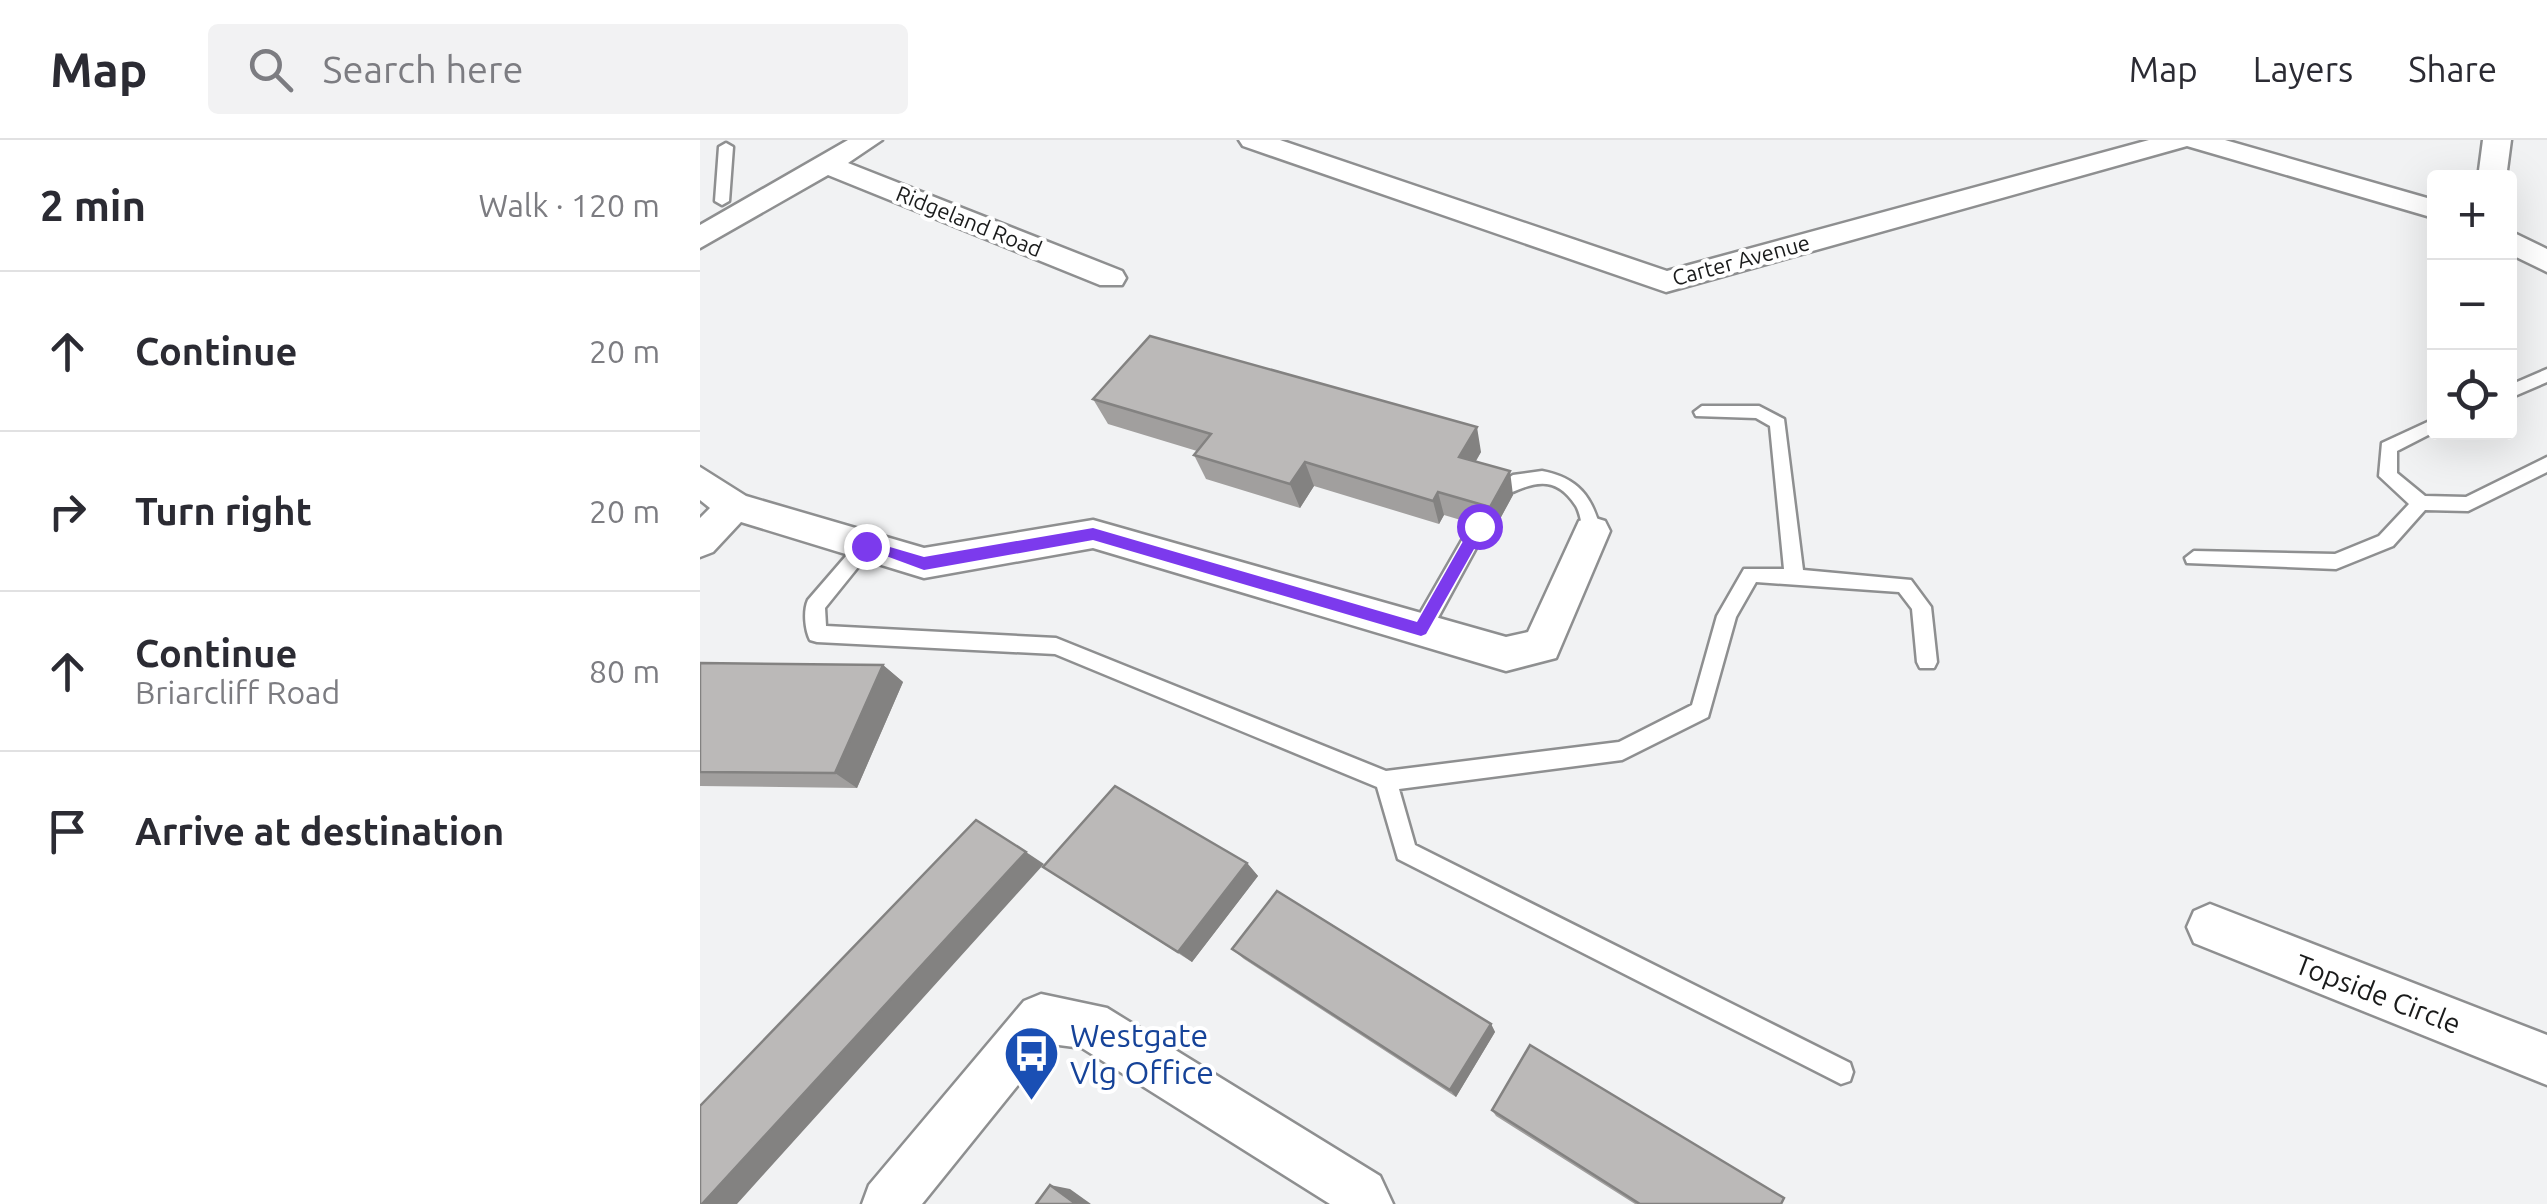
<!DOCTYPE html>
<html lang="en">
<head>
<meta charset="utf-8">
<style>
  :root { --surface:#fff; --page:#f2f2f3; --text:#2b2b33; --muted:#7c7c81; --line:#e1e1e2 }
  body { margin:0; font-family:Ubuntu,sans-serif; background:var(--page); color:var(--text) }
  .controls { position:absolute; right:30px; top:30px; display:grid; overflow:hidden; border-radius:10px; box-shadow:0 10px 40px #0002 }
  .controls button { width:90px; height:90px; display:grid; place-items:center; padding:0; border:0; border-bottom:2px solid var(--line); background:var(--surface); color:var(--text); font:50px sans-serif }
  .stop { position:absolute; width:30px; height:30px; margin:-22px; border:8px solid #7c3aed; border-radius:50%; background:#fff }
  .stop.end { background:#7c3aed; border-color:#fff; box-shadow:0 2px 10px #0008 }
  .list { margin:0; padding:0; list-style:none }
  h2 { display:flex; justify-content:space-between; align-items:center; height:130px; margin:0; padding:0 40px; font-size:42px }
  h2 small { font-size:32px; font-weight:400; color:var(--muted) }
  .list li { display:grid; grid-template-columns:65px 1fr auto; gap:30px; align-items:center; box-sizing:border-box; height:160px; padding:0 40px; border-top:2px solid var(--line) }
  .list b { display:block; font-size:38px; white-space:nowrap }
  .list p { margin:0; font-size:32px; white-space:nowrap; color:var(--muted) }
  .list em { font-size:32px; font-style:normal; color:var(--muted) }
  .icon { flex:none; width:55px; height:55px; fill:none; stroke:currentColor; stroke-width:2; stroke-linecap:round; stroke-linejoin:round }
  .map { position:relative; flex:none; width:1847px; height:1064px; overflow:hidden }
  header { display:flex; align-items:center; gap:60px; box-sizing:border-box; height:140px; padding:0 50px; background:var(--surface); border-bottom:2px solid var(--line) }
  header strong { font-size:48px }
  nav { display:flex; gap:55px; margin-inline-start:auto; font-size:35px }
  .search { width:700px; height:90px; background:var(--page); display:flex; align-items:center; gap:25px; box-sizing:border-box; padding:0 35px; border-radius:10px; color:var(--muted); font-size:38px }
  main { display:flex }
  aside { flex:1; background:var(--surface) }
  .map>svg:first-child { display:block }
</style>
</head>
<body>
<header>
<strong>Map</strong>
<div class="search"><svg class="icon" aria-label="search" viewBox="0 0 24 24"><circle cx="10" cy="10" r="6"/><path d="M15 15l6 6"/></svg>Search here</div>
<nav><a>Map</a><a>Layers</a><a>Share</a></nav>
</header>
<main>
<aside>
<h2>2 min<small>Walk · 120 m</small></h2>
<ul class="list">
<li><svg class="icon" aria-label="ahead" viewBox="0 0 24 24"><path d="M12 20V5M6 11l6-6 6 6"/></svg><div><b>Continue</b></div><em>20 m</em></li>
<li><svg class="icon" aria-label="right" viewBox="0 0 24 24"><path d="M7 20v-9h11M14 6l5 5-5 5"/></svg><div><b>Turn right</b></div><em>20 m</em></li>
<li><svg class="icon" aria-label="ahead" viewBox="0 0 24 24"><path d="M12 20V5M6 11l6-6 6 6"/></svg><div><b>Continue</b><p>Briarcliff Road</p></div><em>80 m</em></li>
<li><svg class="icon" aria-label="arrive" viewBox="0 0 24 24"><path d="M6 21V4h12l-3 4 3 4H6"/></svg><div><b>Arrive at destination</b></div></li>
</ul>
</aside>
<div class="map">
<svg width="1847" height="1064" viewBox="0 0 1847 1064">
  <rect width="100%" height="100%" fill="#f1f2f3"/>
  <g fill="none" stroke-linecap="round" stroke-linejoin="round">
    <defs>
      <path id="service" d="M26,3L33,7L29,61L22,65L15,61L19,7Z
        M1847,229V242L1810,258V245Z
        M1002,266H1059L1084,279L1103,430L1211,440L1231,467L1237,522L1234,528H1220L1217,522L1212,469L1199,452L1056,442L1036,477L1008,577L922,620L699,649L715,705L1150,923L1153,932L1150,941L1141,944L698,719L677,647L355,514L117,502L110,500C105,490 103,471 108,460L159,401L166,399L175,406L125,468L126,486L356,498L686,631L919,602L992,565L1017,476L1044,429H1084L1070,286L1056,278L996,276L994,272Z
        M1734,279V292L1697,311V333L1725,356L1766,357L1847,317V332L1768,371L1725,370L1693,406L1636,429L1487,423L1485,418L1494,411L1635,414L1679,396L1709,364L1679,336L1682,303Z
        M842,331C878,338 892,356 901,391L898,396H886C881,387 881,374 876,366C852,329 826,347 798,358L789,351L813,335Z
        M779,379L788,386L728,496H714L711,490L714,484L773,381Z"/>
      <path id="minor" d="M148,0H182L148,23L422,131L426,138L422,145H400L128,35L0,108V85Z
        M539,0H580L967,131L1449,0H1525L1734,60V78L1487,6L966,152L543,6Z
        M1783,0H1811L1806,38H1778Z
        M1810,91L1847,109V132L1810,114Z
        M0,327L46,356L224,408L393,380L806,497L828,492L879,381L892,377L905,381L910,391L856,518L806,531L393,408L224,438L41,382L13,412L0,417V378L10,368L0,360Z
        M1510,764L1847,895V945L1494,803L1487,787L1494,771Z
        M341,854L407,868L680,1036L693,1064H630L382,908L351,904L222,1064H162L169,1045L324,861Z"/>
    </defs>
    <use href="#service" stroke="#8e8f90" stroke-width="5"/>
    <use href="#minor" stroke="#8e8f90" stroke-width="5"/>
    <use href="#service" fill="#fff" fill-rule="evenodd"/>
    <use href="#minor" fill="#fff" fill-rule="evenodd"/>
  </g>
  <path fill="#a19f9e" d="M393,259L781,312L776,321L813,355L794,390L744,375L739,384L614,346L600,368L506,339L494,315L497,311L408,284Z
    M0,523L183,525L203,542L157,648L0,646Z
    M547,723L558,736L492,822L343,727Z
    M532,809L791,884L795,892L756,957L544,819Z
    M792,970L1081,1064H935L796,976Z"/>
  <path fill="#838281" d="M777,287L781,312L764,341L759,317Z
    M605,322L614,346L600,368L590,344Z
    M810,331L813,355L794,390L790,367Z
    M738,352L744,375L739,384L733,361Z
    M183,525L203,542L157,648L135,633Z
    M326,712L344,724L37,1064H2Z
    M547,723L558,736L492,822L478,812Z
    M791,884L795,892L756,957L750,950Z
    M350,1045L370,1049L391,1064H376Z"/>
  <path fill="#bbb9b8" stroke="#838281" stroke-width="2.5" d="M450,196L777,287L759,317L810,331L790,367L738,352L733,361L605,322L590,344L494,315L511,294L393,259Z
    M0,523L183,525L135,633L0,632Z
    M415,646L547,723L478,812L343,727Z
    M276,680L326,712L2,1064H0V966Z
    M577,751L791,884L750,950L532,809Z
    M830,905L1084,1058L1081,1064H940L792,970Z
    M350,1045L376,1064H336Z"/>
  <path fill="#7c3aed" d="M774,382L787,386L726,494L721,496L393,400L224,430L159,406L166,400L224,417L393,388L717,482Z"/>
  <defs>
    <symbol id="bus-pin" viewBox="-11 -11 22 30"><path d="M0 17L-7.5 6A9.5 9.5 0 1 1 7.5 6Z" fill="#1a4fb4" stroke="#fff"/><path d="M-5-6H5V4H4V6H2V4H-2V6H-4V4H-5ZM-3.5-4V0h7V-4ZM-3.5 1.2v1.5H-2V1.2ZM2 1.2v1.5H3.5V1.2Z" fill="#fff"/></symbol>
  </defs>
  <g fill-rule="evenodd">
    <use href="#bus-pin" x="300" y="882" width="63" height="86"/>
  </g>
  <g text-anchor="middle" stroke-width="8" stroke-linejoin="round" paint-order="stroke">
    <g font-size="22" fill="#1a1b1b" stroke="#fff">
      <text transform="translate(269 81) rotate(22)" y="8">Ridgeland Road</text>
      <text transform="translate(1041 120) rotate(-15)" y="8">Carter Avenue</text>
    </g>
    <g font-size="28" fill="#1a1b1b" stroke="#fff">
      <text transform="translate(1678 854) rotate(21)" y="10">Topside Circle</text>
    </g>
    <g font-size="32" fill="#164399" stroke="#fff" text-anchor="start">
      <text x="370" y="907">Westgate<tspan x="370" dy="37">Vlg Office</tspan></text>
    </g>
  </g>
</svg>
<div class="controls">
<button>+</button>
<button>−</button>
<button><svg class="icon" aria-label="locate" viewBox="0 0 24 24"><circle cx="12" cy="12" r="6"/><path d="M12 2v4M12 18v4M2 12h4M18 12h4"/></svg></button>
</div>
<div class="stop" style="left:779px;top:386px"></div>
<div class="stop end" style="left:166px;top:406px"></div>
</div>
</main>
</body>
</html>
